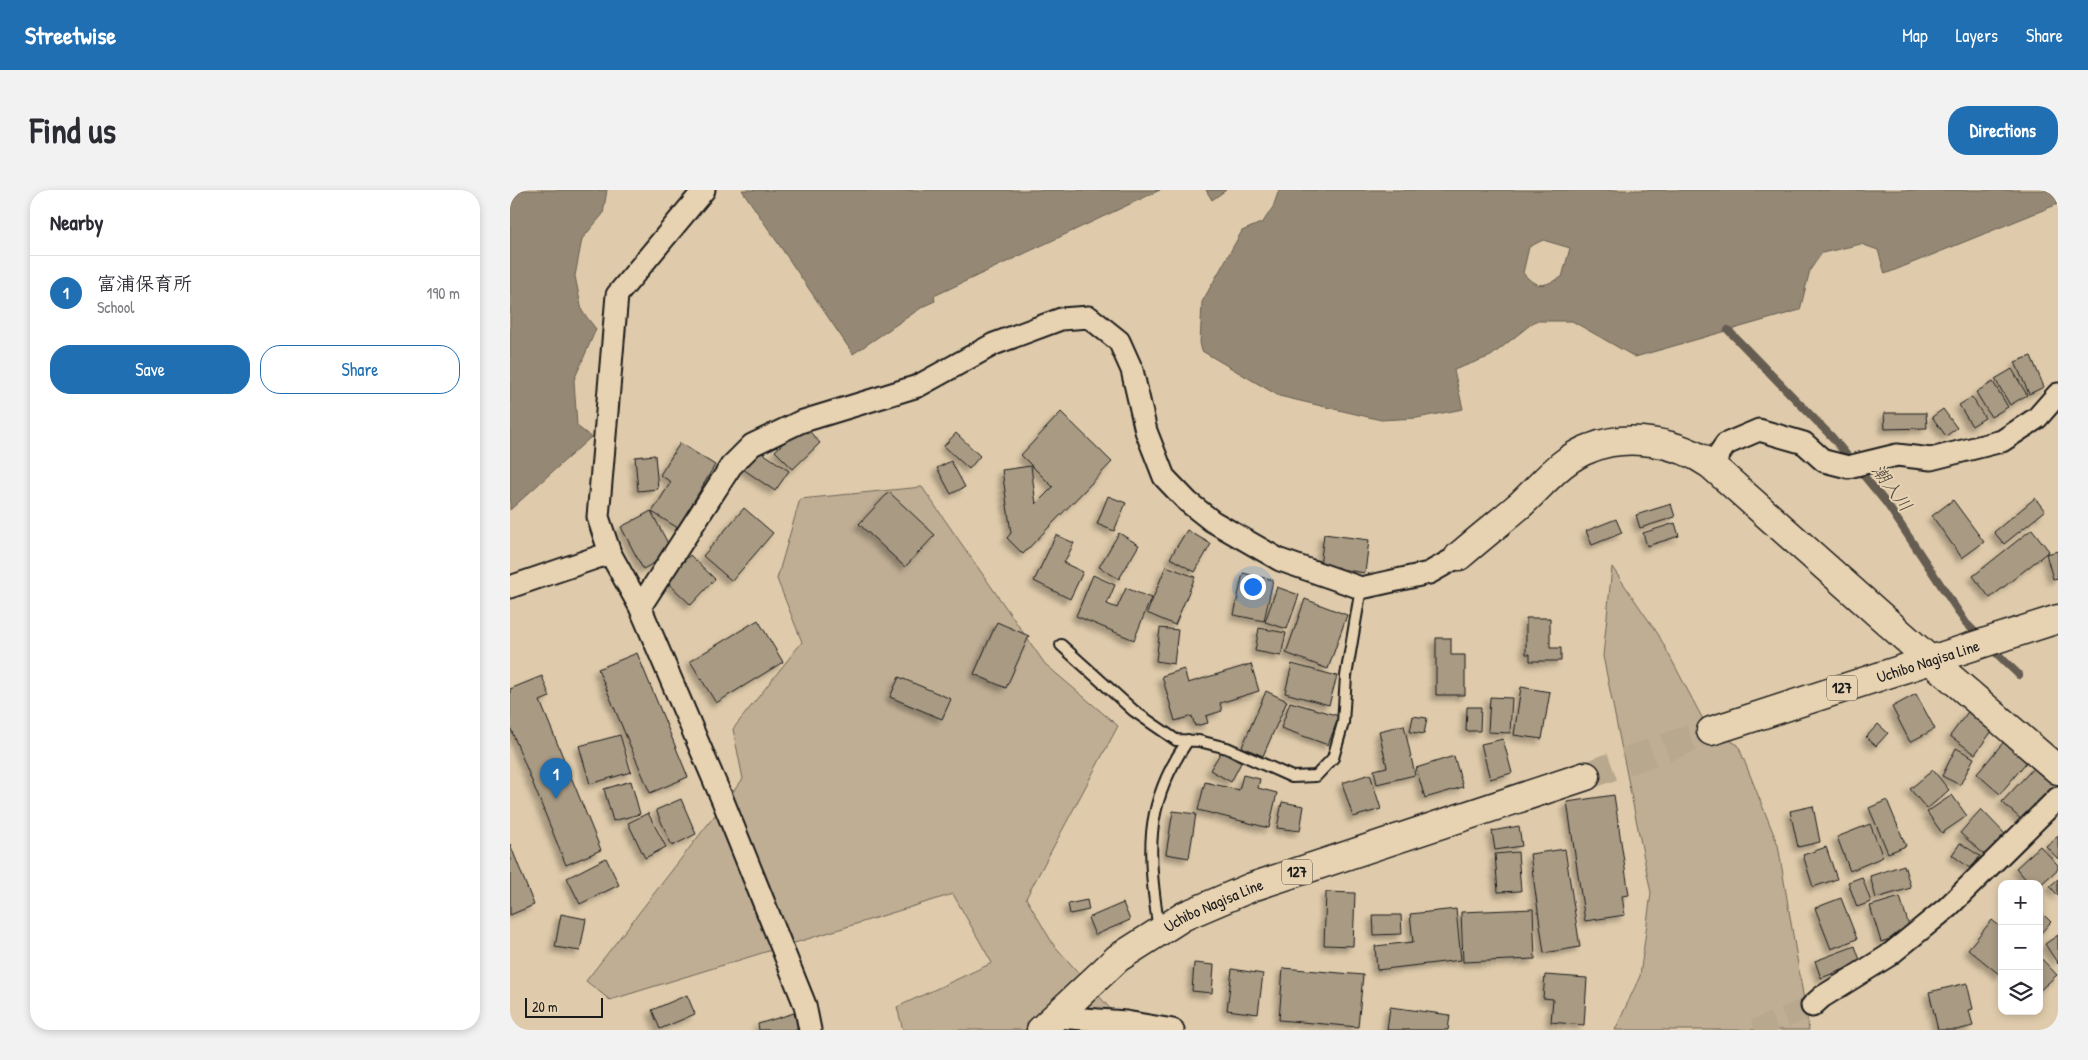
<!DOCTYPE html>
<html lang="en">
<head>
<meta charset="utf-8">
<style>
  :root { --surface:#fff; --page:#f2f2f3; --text:#2b2b33; --muted:#7c7c81; --line:#e1e1e2; --accent:#1f6fb2 }
  body { margin:0; font-family:"Patrick Hand","Klee One",sans-serif; background:var(--page); color:var(--text) }
  .controls { position:absolute; right:15px; bottom:15px; display:grid; overflow:hidden; border-radius:10px; box-shadow:0 2px 8px #0003 }
  .controls button { width:45px; height:45px; display:grid; place-items:center; padding:0; border:0; border-bottom:1px solid var(--line); background:var(--surface); color:var(--text); font:25px sans-serif }
  .scale { position:absolute; left:15px; bottom:12px; width:78px; box-sizing:border-box; padding-left:5px; border:2px solid #1c1c1c; border-top:0; font-size:14px; line-height:18px; white-space:nowrap; color:#1c1c1c; -webkit-text-stroke:4px #e7d2b1; paint-order:stroke }
  .you { position:absolute; left:742px; top:396px; width:18px; height:18px; margin:-12px; border:4px solid #fff; border-radius:50%; background:#1a73e8; box-shadow:0 0 0 8px #1a73e833 }
  .badge { display:grid; place-items:center; width:32px; height:32px; border-radius:50%; background:var(--accent); color:#fff; font-size:16px; font-weight:700 }
  .pin { position:absolute; translate:-50% -41px; filter:drop-shadow(0 1px 2px #0008) }
  .pin::after { content:''; position:absolute; top:26px; width:18px; height:15px; background:inherit; clip-path:polygon(0 0,100% 0,50% 100%) }
  .list { margin:0; padding:0; list-style:none }
  h2 { display:flex; justify-content:space-between; align-items:center; height:65px; margin:0; padding:0 20px; font-size:21px }
  h2 small { font-size:16px; font-weight:400; color:var(--muted) }
  .list li { display:grid; grid-template-columns:32px 1fr auto; gap:15px; align-items:center; box-sizing:border-box; height:75px; padding:0 20px; border-top:1px solid var(--line) }
  .list b { display:block; font-size:19px; white-space:nowrap }
  .list p { margin:0; font-size:16px; white-space:nowrap; color:var(--muted) }
  .list em { font-size:16px; font-style:normal; color:var(--muted) }
  .actions { display:flex; gap:10px; padding:15px 20px }
  .actions a { flex:1; padding:11px 0; border:1px solid var(--accent); border-radius:20px; text-align:center; font-size:18px; color:var(--accent) }
  .actions .main { background:var(--accent); color:#fff }
  .icon { flex:none; width:28px; height:28px; fill:none; stroke:currentColor; stroke-width:2; stroke-linecap:round; stroke-linejoin:round }
  .map { position:relative; flex:none; width:1548px; height:840px; overflow:hidden; border-radius:20px }
  header { display:flex; align-items:center; gap:30px; box-sizing:border-box; height:70px; padding:0 25px; background:var(--accent); color:#fff }
  header strong { font-size:24px }
  nav { display:flex; gap:28px; margin-inline-start:auto; font-size:18px }
  .intro { display:flex; align-items:center; justify-content:space-between; box-sizing:border-box; height:120px; padding:0 30px }
  h1 { margin:0; font-size:35px }
  .button { padding:12px 22px; border-radius:20px; background:var(--accent); color:#fff; font-size:18px; font-weight:700 }
  main { display:flex; gap:30px; padding:0 30px }
  aside { flex:1; background:var(--surface); border-radius:20px; box-shadow:0 2px 8px #0003 }
  .map>svg:first-child { display:block }
</style>
</head>
<body>
<header>
<strong>Streetwise</strong>
<nav><a>Map</a><a>Layers</a><a>Share</a></nav>
</header>
<div class="intro"><h1>Find us</h1><a class="button">Directions</a></div>
<main>
<aside>
<h2>Nearby<small></small></h2>
<ul class="list">
<li><span class="badge">1</span><div><b>富浦保育所</b><p>School</p></div><em>190 m</em></li>
</ul>
<div class="actions"><a class="main">Save</a><a>Share</a></div>
</aside>
<div class="map">
<svg width="1548" height="840" viewBox="0 0 1548 840">
  <defs>
    <filter id="shadow"><feDropShadow dx="-4.5" dy="4.5" stdDeviation="2.5" flood-color="#0004"/></filter>
  </defs>
  <rect width="100%" height="100%" fill="#dfcbab"/>
  <filter id="ink" filterUnits="userSpaceOnUse"><feTurbulence type="fractalNoise" baseFrequency=".02" numOctaves="2"/><feDisplacementMap in="SourceGraphic" scale="10" xChannelSelector="R" yChannelSelector="G"/><feConvolveMatrix kernelMatrix="1 2 1 2 8 2 1 2 1" color-interpolation-filters="sRGB"/></filter>
  <g filter="url(#ink)">
    <path fill="#bfae94" stroke="#6e6558" d="M412,297L535,474L608,536L516,708L543,754L619,840H393L387,817L482,773L443,704L100,810L76,791L233,589L223,539L292,452L267,389L290,309Z
      M1102,377L1148,444L1197,537L1228,555L1268,655L1299,840H1105L1130,786L1141,703L1093,466Z"/>
    <path fill="#958874" stroke="#655d51" fill-rule="evenodd" d="M0,0H97L93,24L72,49L65,86L72,121L86,139L64,190L67,236L81,247L0,320Z
      M232,0H650L424,106L425,111L414,116L343,164Z
      M696,0H716L702,10Z
      M769,0H1548V14L1375,84L1368,60L1351,54L1312,63L1300,80L1290,120L1125,167L1062,131H1025L981,166L944,180L953,219L907,228L871,230L769,206L692,161L690,153L692,112L732,41L753,32L763,17ZM1033,50L1060,58L1052,87C1033,96 1028,100 1013,83L1019,57Z"/>
    <g fill="none" stroke-linecap="round" stroke-linejoin="round">
      <path stroke="#655d51" stroke-width="8" d="M1218,140L1322,247L1377,314L1456,433L1472,449
        M1480,457L1509,485"/>
    </g>
    <path fill="#a89a83" stroke="#1c1c1c" filter="url(#shadow)" d="M1521,166L1534,197L1519,204L1505,172Z
      M1502,179L1517,205L1500,215L1485,189Z
      M1483,192L1498,217L1481,227L1466,202Z
      M1462,207L1475,228L1462,236L1449,215Z
      M1433,219L1447,238L1436,246L1422,227Z
      M551,222L602,272L513,364L497,348L501,343L492,280L521,276L526,314L543,297L511,265Z
      M1374,223H1416L1417,238L1375,239Z
      M293,234L310,253L283,279L265,261Z
      M446,243L470,266L459,279L434,256Z
      M170,253L205,275L168,338L142,322L161,292L150,285Z
      M247,259L279,281L265,301L233,279Z
      M145,265L148,299L128,301L125,267Z
      M441,271L455,297L441,304L427,278Z
      M379,302L425,345L395,377L349,334Z
      M598,306L616,313L604,341L587,334Z
      M1525,308L1535,321L1494,354L1484,342Z
      M1443,310L1474,352L1452,368L1422,326Z
      M1161,314L1165,327L1130,338L1126,325Z
      M234,318L263,343L222,391L193,366Z
      M141,321L163,363L133,379L111,337Z
      M1106,329L1112,343L1082,355L1076,341Z
      M1165,333L1169,346L1137,356L1133,343Z
      M1522,339L1539,361L1480,408L1463,386Z
      M677,340L701,354L685,382L660,368Z
      M609,343L629,355L609,389L589,377Z
      M814,344L859,350L855,383L810,376Z
      M546,345L564,353L554,373L573,382L560,409L524,391Z
      M1548,361V388L1543,389L1536,364Z
      M180,365L205,389L181,415L156,391Z
      M656,376L685,387L665,435L637,423Z
      M733,383L763,390L754,431L724,425Z
      M583,385L605,395L597,414L607,418L616,398L641,408L624,450L566,426Z
      M767,397L789,405L777,439L755,432Z
      M795,409L837,425L818,479L776,463Z
      M1016,428H1040V458H1051V471H1020V464H1016Z
      M248,430L273,472L206,513L180,471Z
      M487,432L519,446L496,498L464,484Z
      M650,438L668,440L664,474L646,471Z
      M749,438L776,443L771,466L745,461Z
      M926,448H941V465H955V505H926Z
      M127,463L178,587L140,603L88,479Z
      M741,474L749,501L710,513L712,521L696,526L698,533L685,536L682,526L665,531L652,486L674,479L678,493Z
      M782,474L827,486L819,515L775,503Z
      M32,486L40,507L30,511L91,660L56,675L0,537V499Z
      M389,487L441,509L432,529L380,507Z
      M1011,497L1040,502L1032,549L1004,545Z
      M756,501L777,511L753,566L732,557Z
      M1406,504L1425,539L1400,552L1382,517Z
      M980,507L1002,508L1000,543L978,542Z
      M780,512L829,526L818,555L771,538Z
      M957,517H971L970,541H956Z
      M1460,519L1485,537L1465,564L1440,546Z
      M903,526L917,528L914,544L900,542Z
      M1368,534L1378,543L1366,556L1356,547Z
      M894,535L905,585L867,594L864,580L877,577L869,541Z
      M110,545L121,582L80,594L69,556Z
      M993,549L1002,583L980,589L971,554Z
      M1496,549L1519,569L1490,604L1467,584Z
      M1446,558L1464,568L1450,595L1432,586Z
      M711,562L731,573L721,592L700,580Z
      M944,566L953,597L915,608L906,578Z
      M1527,574L1548,594V597L1515,633L1492,612Z
      M1423,580L1439,600L1417,619L1400,599Z
      M860,584L871,619L843,627L832,593Z
      M733,585L750,589L748,598L767,603L759,638L688,620L695,592L729,600Z
      M121,591L130,624L103,631L94,599Z
      M1104,605L1119,705L1112,706L1115,725L1075,731L1057,612Z
      M1442,605L1457,626L1432,643L1417,622Z
      M171,609L186,644L162,656L146,620Z
      M1377,610L1396,656L1378,663L1359,618Z
      M772,612L794,616L790,641L767,638Z
      M1303,616L1310,652L1288,657L1280,621Z
      M1471,619L1496,645L1476,666L1450,643Z
      M663,621L686,624L679,668L656,664Z
      M138,623L156,657L135,668L118,633Z
      M1360,634L1373,667L1340,681L1327,647Z
      M1009,636L1012,656L985,660L982,641Z
      M1548,646V669L1536,656Z
      M1450,653L1470,666L1461,679L1442,665Z
      M0,654L24,715L0,725Z
      M1530,656L1548,675V679L1529,696V694H1520L1506,678Z
      M1316,657L1327,689L1303,697L1293,665Z
      M1055,659L1070,757L1034,763L1020,664Z
      M1008,662L1011,701L988,702L985,664Z
      M96,668L109,695L70,714L57,688Z
      M1394,675L1401,698L1366,708L1360,686Z
      M1352,687L1361,712L1347,717L1338,692Z
      M1548,689V706L1540,696Z
      M816,702L845,703L843,756L814,755Z
      M1390,707L1401,742L1371,752L1360,716Z
      M1331,708L1347,749L1321,759L1305,718Z
      M577,710L579,720L560,724L558,714Z
      M613,713L620,730L585,745L578,728Z
      M946,719L951,770L867,780L865,756L903,752L900,724Z
      M1023,719L1025,769L953,772L951,722Z
      M1529,720L1541,732L1529,745Z
      M51,724L76,729L70,761L45,757Z
      M863,725H891L892,744L864,745Z
      M1482,730L1492,738V782L1490,785L1458,759Z
      M1548,745V774L1535,754Z
      M1345,756L1351,773L1311,788L1305,771Z
      M1529,766L1547,785L1529,801Z
      M684,773L704,775L702,803L682,801Z
      M773,778L853,785L848,837L769,830Z
      M722,779L753,784L748,824L717,820Z
      M1035,785L1077,788L1074,835L1041,832L1043,809L1033,808Z
      M1457,793L1463,819L1459,820L1463,836L1447,840H1428L1419,802Z
      M177,805L185,824L150,839L142,820Z
      M880,817L940,825L938,840H877Z
      M284,823L289,840H249L248,834Z"/>
    <g fill="none" stroke-linecap="round" stroke-linejoin="round">
      <path stroke="#b8a88e" stroke-width="21" stroke-dasharray="21 11" stroke-linecap="butt" d="M1245,840L1302,816"/>
      <path stroke="#b8a88e" stroke-width="28" stroke-dasharray="28 14" stroke-linecap="butt" d="M1076,586L1201,541"/>
      <defs>
        <path id="lane" d="M551,455L624,521L666,550L689,551L717,558L782,587L806,586L823,568L833,533L836,486L851,398
          M649,741C638,664 632,617 678,550"/>
        <path id="street" d="M194,0L107,105L88,327L100,363L130,417L213,611L295,815L300,840
          M1201,275L1216,254L1249,240L1294,253L1314,271L1338,277L1387,265L1421,269L1492,251L1527,228L1548,204
          M0,397L100,363
          M130,417L221,276L242,255L290,232L408,196L484,154L551,129L579,127L609,151L622,180L636,241L654,287L678,312L702,331L770,370L851,398L919,383L949,366
          M1302,816L1312,807L1378,766L1410,740L1438,717L1548,608
          M546,827L616,832L663,840"/>
        <path id="secondary" d="M949,366C969,349 990,332 1010,315C1032,295 1052,268 1081,258C1118,243 1169,252 1201,275L1419,469L1548,580"/>
        <g id="highway">
          <path id="s1" d="M1201,541L1548,429"/>
          <path id="s2" d="M531,840L608,768L674,726L742,697L1076,586"/>
        </g>
      </defs>
      <use href="#lane" stroke="#1c1c1c" stroke-width="14"/>
      <use href="#street" stroke="#1c1c1c" stroke-width="25"/>
      <use href="#secondary" stroke="#1c1c1c" stroke-width="31"/>
      <use href="#highway" stroke="#1c1c1c" stroke-width="31"/>
      <use href="#lane" stroke="#e7d2b1" stroke-width="10"/>
      <use href="#street" stroke="#e7d2b1" stroke-width="21"/>
      <use href="#secondary" stroke="#e7d2b1" stroke-width="28"/>
      <use href="#highway" stroke="#e7d2b1" stroke-width="28"/>
    </g>
  </g>
  <g text-anchor="middle" stroke-width="4" stroke-linejoin="round" paint-order="stroke">
    <g fill="#e7d2b1" stroke="#595349" stroke-width="1">
      <rect x="1317" y="485.5" width="30" height="25" rx="4"/>
      <rect x="772" y="669.5" width="30" height="25" rx="4"/>
    </g>
    <g font-size="15" font-weight="bold" fill="#1c1c1c">
      <text x="1332" y="503">127</text>
      <text x="787" y="687">127</text>
    </g>
    <g font-size="16" fill="#1c1c1c" stroke="#e7d2b1">
      <text dy="6" stroke="none"><textPath href="#s1" startOffset="228">Uchibo Nagisa Line</textPath></text>
      <text dy="6" stroke="none"><textPath href="#s2" startOffset="215">Uchibo Nagisa Line</textPath></text>
    </g>
    <g font-size="18" font-style="italic" fill="#46423b" stroke="#e7d2b1">
      <text transform="translate(1382 298) rotate(53)" y="6">潮入川</text>
    </g>
  </g>
</svg>
<div class="controls">
<button>+</button>
<button>−</button>
<button><svg class="icon" aria-label="layers" viewBox="0 0 24 24"><path d="M12 4l9 5-9 5-9-5zM3 14l9 5 9-5"/></svg></button>
</div>
<div class="scale">20 m</div>
<div class="you"></div>
<div class="pin badge" style="left:46px;top:609px">1</div>
</div>
</main>
</body>
</html>
